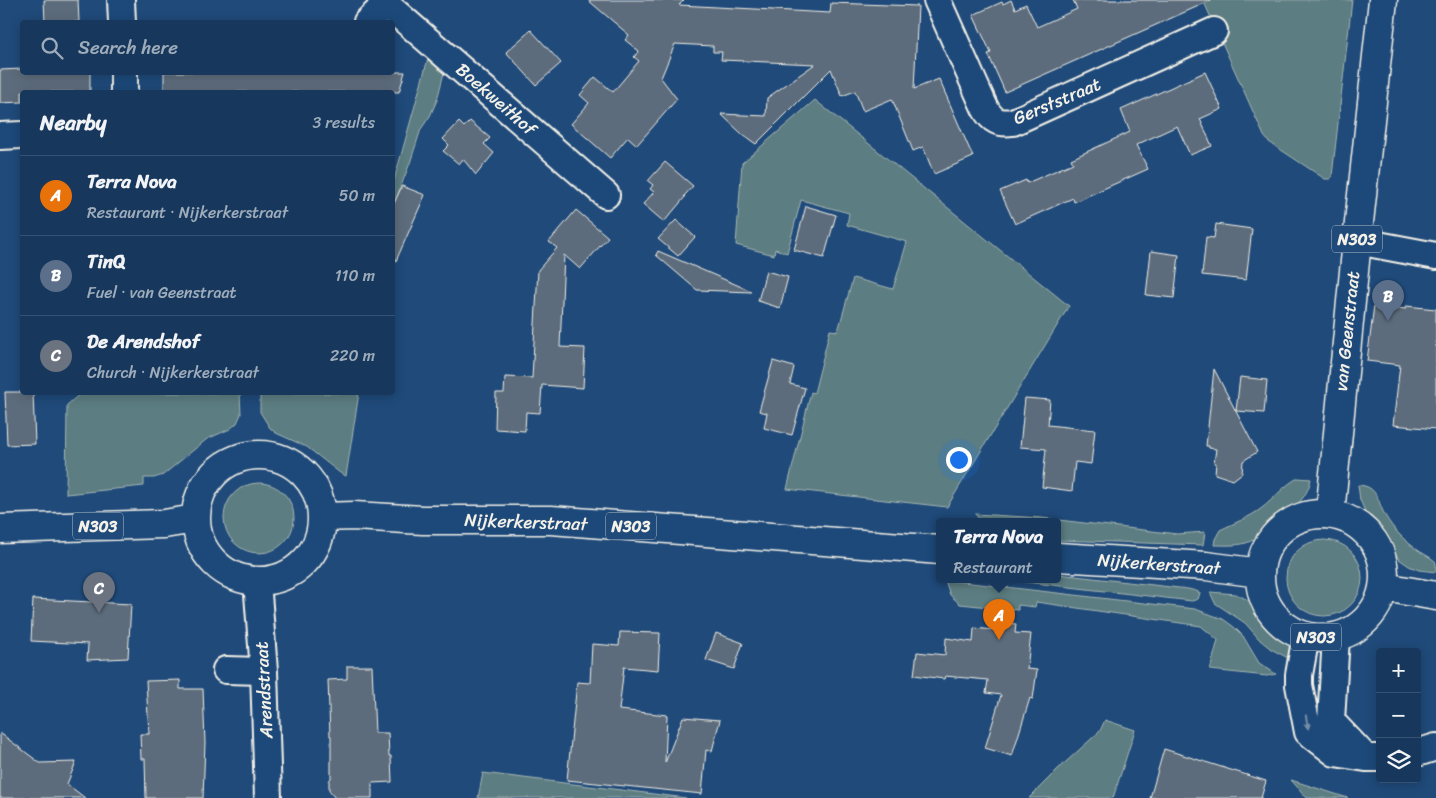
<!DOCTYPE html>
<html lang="en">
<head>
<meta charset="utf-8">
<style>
  :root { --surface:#17385c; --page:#203f62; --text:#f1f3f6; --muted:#9eacbb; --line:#365272; --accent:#8c9099 }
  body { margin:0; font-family:Sriracha,sans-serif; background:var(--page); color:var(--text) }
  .controls { position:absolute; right:15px; bottom:15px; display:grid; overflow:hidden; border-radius:5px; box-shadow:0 2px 12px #0003 }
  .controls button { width:45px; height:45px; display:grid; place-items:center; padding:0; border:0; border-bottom:1px solid var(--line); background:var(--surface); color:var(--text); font:25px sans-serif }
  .you { position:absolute; left:958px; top:459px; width:18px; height:18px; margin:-12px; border:4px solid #fff; border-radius:50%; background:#1a73e8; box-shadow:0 0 0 8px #1a73e833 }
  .badge { display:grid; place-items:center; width:32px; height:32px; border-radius:50%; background:var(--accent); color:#fff; font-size:16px; font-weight:700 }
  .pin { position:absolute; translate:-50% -41px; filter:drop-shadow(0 1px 2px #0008) }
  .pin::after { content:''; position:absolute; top:26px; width:18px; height:15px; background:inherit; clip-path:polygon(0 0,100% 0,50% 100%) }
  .popup { position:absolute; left:936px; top:518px; width:125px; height:65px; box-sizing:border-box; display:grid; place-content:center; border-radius:5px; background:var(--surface); filter:drop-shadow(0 1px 4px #0005); font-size:16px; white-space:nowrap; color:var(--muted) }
  .popup b { font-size:19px; color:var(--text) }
  .popup::after { content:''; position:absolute; left:50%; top:100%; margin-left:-10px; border:10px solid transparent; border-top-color:var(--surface) }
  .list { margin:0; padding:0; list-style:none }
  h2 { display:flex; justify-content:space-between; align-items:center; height:65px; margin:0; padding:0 20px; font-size:21px }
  h2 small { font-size:16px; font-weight:400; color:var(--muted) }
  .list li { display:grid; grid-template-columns:32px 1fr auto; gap:15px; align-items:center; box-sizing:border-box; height:80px; padding:0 20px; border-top:1px solid var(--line) }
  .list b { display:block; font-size:19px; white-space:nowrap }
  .list p { margin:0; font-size:16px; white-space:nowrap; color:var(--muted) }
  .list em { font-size:16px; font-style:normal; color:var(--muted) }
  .icon { flex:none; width:28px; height:28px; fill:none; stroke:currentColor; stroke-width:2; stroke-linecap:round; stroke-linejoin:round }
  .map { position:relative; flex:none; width:1436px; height:798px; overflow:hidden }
  .search { position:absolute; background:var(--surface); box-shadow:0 2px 12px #0003; left:20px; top:20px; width:375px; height:55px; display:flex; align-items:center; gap:12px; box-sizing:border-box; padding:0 18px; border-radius:5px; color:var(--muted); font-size:19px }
  .panel { position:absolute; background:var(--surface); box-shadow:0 2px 12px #0003; left:20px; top:90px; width:375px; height:305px; border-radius:5px }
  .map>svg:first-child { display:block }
</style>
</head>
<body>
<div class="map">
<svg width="1436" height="798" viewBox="0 0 1436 798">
  <rect width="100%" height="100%" fill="#1f4a7a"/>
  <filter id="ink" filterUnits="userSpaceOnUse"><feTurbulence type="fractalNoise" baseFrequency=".02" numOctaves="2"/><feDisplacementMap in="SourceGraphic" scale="10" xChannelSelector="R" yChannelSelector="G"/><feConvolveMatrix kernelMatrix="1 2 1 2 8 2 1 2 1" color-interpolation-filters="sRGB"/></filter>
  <g filter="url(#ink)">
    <path fill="#5c7d81" stroke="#a8b7b4" d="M1203,0H1352L1332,176L1330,179H1325L1269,142L1264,136Z
      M429,55L445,69L437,100L430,116L421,129L410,163L393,206V184Z
      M815,100L1069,306L947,507L787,489L811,392L814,393L830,330L838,331L853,278L893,289L907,242L847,225L849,213L801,200L787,253L775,249L774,255L736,245L742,163Z
      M81,393H240L241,414L237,423L230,429L207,439L163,475L154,478H144V486L66,494L67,405Z
      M260,393H359L346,476L340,473L307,447L276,433L270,428L260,412Z
      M1298,478L1311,479C1307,500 1293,508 1278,521C1268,529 1258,539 1246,543C1236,546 1224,545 1214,545L1215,539L1220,530C1234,523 1249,518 1262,508C1274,499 1284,485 1298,478Z
      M224 518a35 35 0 1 1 70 0a35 35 0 1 1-70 0Z
      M1358,485C1379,486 1377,502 1386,517C1393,529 1404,540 1415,548C1421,553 1429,556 1435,561L1436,564V572L1419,570L1409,566L1399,559L1380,531L1367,516L1360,500Z
      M975,514L1042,518L1177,534L1205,532L1203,545L1058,540V521H981Z
      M1286 578a38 38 0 1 1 76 0a38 38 0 1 1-76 0Z
      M1058,574L1188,589L1196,591L1200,593L1198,599L1192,601L999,579H1058Z
      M945,580L1195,609L1223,619L1234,627L1243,636L1259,663L1276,674L1267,676L1210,670L1218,640L1201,626L1036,602L1035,607L1018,605V610L960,604L950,595Z
      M1210,592L1236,594L1246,599L1256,605L1272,627L1295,644L1293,653L1288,658L1271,649L1260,640L1245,623L1215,603Z
      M1105,720L1135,730L1113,798H1029L1057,770L1100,731Z
      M483,773L686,798H478Z
      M1291,780L1348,798H1307Z"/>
    <path fill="#5d6c7c" stroke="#f4f1e8" d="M44,0H78L79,22H45Z
      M588,0H684L679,5L830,13L831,3L918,6L914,89L939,79L973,157L934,174L923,147L913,151L892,99L863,111L855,91L842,96L831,69L756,144L743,135L721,114L766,116L767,98L815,64L721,60L722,52H713V46L675,44L661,78L677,99L637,145L628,137L610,158L571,124L589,103L580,95L595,77L613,92L639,61L634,57L639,51L625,40L629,35Z
      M1011,0L1015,9L1026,4L1037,27L1077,9L1073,0H1212L1005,92L988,54L991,53L973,15L1002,2L1003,4Z
      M531,30L561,63L536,85L506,52Z
      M22,69V72H90V92H22V102L0,103V70Z
      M164,72H405L399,92H164Z
      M1205,72L1222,109L1200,119L1212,146L1190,155L1177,126L1136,145L1148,169L1074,202L1073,198L1015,224L1000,191L1026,180L1027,183L1073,163L1071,159L1130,132L1121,110Z
      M470,121L490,138L484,144L494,153L476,175L463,159L459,164L443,151L449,145L443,139L459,122L464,127Z
      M665,162L693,186L684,196L685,197L664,222L643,204L654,192L650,189L653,185L648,181Z
      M402,186L425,195L392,270V208Z
      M806,206L836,215L824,258L794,250Z
      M576,210L608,237L580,269L564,255L560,347L585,348L583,388L542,385L540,413L526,412L525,431L495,429L496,393H504L505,377L532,378L538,270L557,248L549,242Z
      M676,220L695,237L678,256L658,239Z
      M1216,224L1252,229L1246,280L1202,275L1206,237L1214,238Z
      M658,251L751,291V292L697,290L656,255Z
      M1151,251L1179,255L1174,298L1146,295Z
      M766,271L788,277L780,308L758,301Z
      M1374,305L1406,309V306L1436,309V429L1393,425L1400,365L1367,361Z
      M773,361L794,367L790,384L805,388L792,435L764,428L767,413L759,411Z
      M1214,369L1257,452L1243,461L1242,473L1233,480L1215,474L1216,463H1214L1216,449L1209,448V446H1206Z
      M1240,377L1267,380L1264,413L1236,411Z
      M5,392H33L35,444L7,445Z
      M1025,398L1050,400L1048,425L1095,430L1091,464L1075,462L1072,491L1042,487L1046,449L1020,447Z
      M33,599L131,604L128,658L87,660L88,644L31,641Z
      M995,622L1016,624L1015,633L1031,634L1027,669L1037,670L1033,699L1030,698L1012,756L985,748L1001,695L986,693L988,680L945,676L944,679L914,675L917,652L945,655L946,638L973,642L974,628L994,630Z
      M620,632L660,633L658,670L624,667L619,710L667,715L665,763L683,717L720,720L712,751L706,750L702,794L567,780L577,682L590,683L592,644L619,646Z
      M716,633L743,643L734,669L706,660Z
      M347,666H372L375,733H388L389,756H391L392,782L372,783V798H335L329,791V781L331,778V736H330L328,680L347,679Z
      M180,680V689H203L205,743L203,798H146L145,759H141L140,734H149L146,681Z
      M0,733L40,763L76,762L67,784L85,798H0Z
      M1164,749L1266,781L1261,798H1150Z"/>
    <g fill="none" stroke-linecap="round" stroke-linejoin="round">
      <defs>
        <path id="minor" d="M121,0L122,22
          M937,0L985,108C992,121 999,124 1013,122L1214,31
          M386,4L606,195
          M367,22L386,4L381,0
          M124,72V92
          M0,136L22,135
          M1357,241L1436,256
          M257,581L264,671L268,798
          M1306,636L1299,675V685L1308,732L1335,753L1366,758H1380
          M1336,637L1331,721L1366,758
          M226,670L264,671
          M1417,753L1436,747"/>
        <path id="major" d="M196 518a63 63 0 1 1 126 0a63 63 0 1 1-126 0Z
          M1330,514L1357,241L1383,0
          M1260 576a62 62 0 1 1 124 0a62 62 0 1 1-124 0Z
          M322,517L354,516L423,520H551L940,550
          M0,529L164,524L195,519
          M1058,557L1206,566L1260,573
          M1384,587L1436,596"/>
      </defs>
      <use href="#minor" stroke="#f4f1e8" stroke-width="30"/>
      <use href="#major" stroke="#f4f1e8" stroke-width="31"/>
      <use href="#minor" stroke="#1f4a7a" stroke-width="26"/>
      <use href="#major" stroke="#1f4a7a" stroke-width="28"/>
    </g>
    <defs><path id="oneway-solid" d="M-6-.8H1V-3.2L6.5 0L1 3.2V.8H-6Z" transform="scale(1.25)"/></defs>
    <use fill="#748da6" href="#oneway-solid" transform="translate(1307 722) rotate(80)"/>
  </g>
  <g text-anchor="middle" stroke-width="4" stroke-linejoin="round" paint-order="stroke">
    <g fill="#1f4a7a" stroke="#b4bfc7" stroke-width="1">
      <rect x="1332" y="225.5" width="50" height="27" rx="4"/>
      <rect x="73" y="512.5" width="50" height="27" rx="4"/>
      <rect x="606" y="512.5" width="50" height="27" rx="4"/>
      <rect x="1291" y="623.5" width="50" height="27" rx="4"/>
    </g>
    <g font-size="16" font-weight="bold" fill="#f4f1e8">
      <text x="1357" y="245">N303</text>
      <text x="98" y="532">N303</text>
      <text x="631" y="532">N303</text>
      <text x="1316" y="643">N303</text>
    </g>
    <g font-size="18" fill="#f4f1e8" stroke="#1f4a7a">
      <text transform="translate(496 99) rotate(41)" y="6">Boekweithof</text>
      <text transform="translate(1057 101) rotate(-23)" y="6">Gerststraat</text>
      <text transform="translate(1347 331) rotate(-84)" y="6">van Geenstraat</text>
      <text transform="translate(526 522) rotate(2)" y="6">Nijkerkerstraat</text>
      <text transform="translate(1159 564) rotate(4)" y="6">Nijkerkerstraat</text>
      <text transform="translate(264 690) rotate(-93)" y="6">Arendstraat</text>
    </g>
  </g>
</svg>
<div class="controls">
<button>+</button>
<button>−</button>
<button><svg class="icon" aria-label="layers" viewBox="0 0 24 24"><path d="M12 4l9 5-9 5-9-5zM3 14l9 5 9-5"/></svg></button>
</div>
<div class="you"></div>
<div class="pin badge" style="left:999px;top:640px;background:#e8710a">A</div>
<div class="popup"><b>Terra Nova</b>Restaurant</div>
<div class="pin badge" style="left:1388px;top:321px;background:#5c6f8a">B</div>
<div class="pin badge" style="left:99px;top:613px;background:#6b7280">C</div>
<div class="search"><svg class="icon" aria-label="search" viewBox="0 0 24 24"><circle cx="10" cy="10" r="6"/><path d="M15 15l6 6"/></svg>Search here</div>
<section class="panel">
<h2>Nearby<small>3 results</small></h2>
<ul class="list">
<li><span class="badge" style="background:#e8710a">A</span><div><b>Terra Nova</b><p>Restaurant · Nijkerkerstraat</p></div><em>50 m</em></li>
<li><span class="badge" style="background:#5c6f8a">B</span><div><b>TinQ</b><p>Fuel · van Geenstraat</p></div><em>110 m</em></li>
<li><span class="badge" style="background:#6b7280">C</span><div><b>De Arendshof</b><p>Church · Nijkerkerstraat</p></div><em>220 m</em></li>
</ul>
</section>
</div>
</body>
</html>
